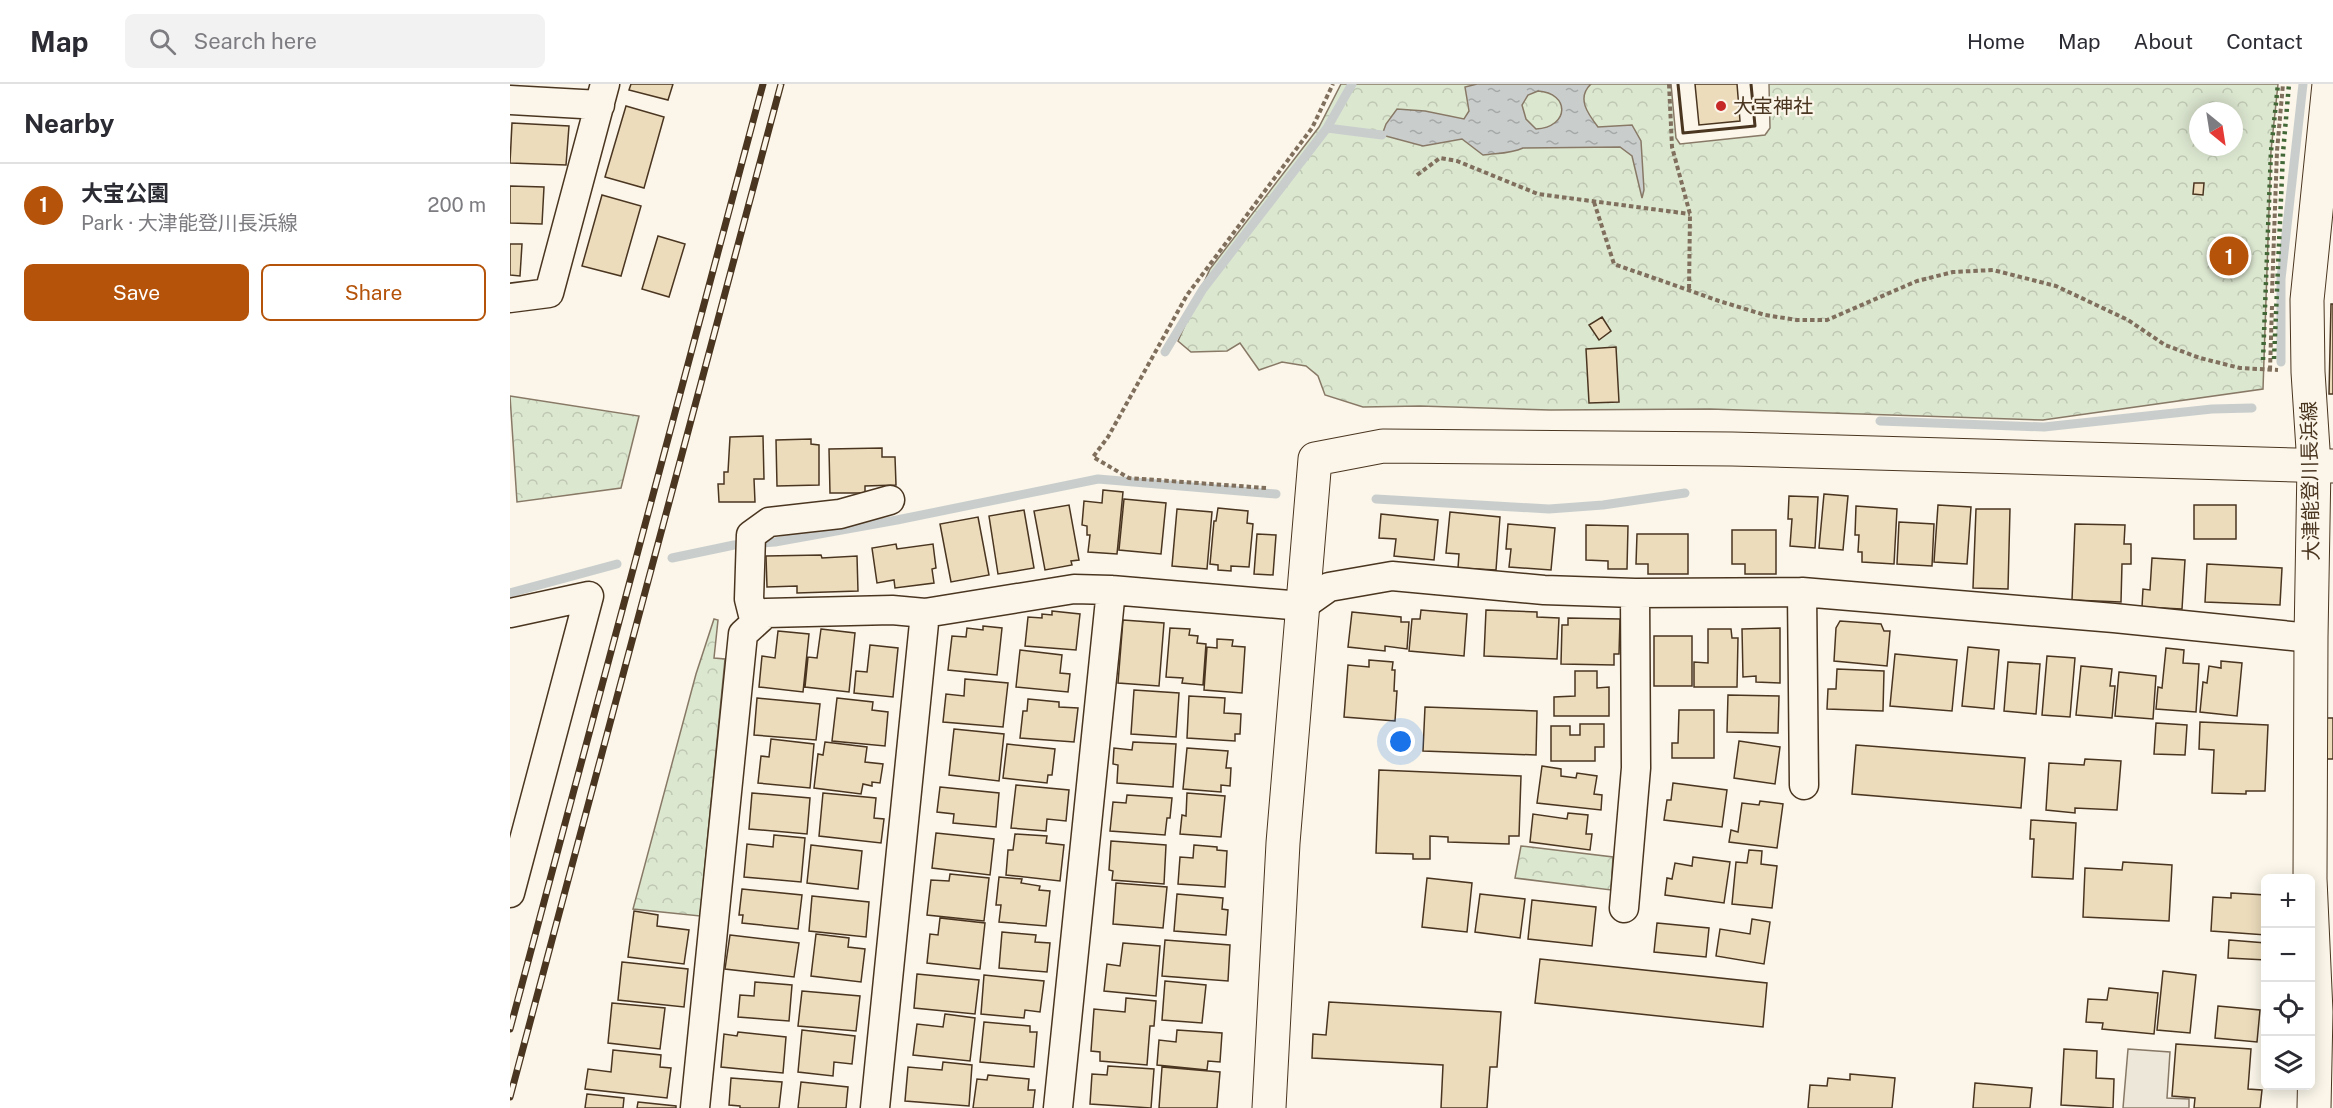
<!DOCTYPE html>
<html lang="en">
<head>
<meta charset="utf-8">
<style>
  :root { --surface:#fff; --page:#f2f2f3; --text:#2b2b33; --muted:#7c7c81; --line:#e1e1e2; --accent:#b45309 }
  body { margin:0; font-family:"Public Sans","Noto Sans JP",sans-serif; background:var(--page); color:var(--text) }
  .controls { position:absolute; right:18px; bottom:18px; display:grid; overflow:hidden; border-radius:9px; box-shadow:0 3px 15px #0003 }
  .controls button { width:54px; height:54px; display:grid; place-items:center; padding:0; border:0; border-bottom:2px solid var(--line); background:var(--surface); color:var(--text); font:30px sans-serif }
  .compass { position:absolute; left:1679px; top:18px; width:54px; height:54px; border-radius:50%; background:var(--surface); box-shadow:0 3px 15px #0003; rotate:150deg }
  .you { position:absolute; left:891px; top:658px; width:21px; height:21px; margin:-15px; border:4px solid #fff; border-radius:50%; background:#1a73e8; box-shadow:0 0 0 9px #1a73e833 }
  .badge { display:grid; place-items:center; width:39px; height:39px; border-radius:50%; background:var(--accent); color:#fff; font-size:20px; font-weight:700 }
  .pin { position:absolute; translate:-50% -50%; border:3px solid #fff; box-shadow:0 2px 6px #0006 }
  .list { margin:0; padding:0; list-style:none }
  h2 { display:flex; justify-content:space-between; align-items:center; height:78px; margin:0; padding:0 24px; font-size:26px }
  h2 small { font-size:20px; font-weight:400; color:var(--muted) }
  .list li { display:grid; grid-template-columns:39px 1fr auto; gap:18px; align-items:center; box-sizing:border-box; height:84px; padding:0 24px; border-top:2px solid var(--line) }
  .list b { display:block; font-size:22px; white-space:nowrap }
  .list p { margin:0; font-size:20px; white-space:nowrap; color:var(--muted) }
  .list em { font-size:20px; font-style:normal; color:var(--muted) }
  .actions { display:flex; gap:12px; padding:18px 24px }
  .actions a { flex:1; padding:14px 0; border:2px solid var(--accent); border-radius:9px; text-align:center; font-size:21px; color:var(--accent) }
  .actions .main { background:var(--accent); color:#fff }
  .icon { flex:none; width:33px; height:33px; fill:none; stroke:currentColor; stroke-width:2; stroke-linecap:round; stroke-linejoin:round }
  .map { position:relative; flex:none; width:1823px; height:1024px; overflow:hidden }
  header { display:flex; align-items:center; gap:36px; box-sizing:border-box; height:84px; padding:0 30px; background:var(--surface); border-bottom:2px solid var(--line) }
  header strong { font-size:28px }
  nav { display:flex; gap:33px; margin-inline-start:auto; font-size:21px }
  .search { width:420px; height:54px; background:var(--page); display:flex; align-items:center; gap:15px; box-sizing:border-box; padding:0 21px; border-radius:9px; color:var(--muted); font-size:22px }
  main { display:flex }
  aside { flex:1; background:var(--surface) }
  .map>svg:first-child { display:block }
</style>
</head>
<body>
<header>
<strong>Map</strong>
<div class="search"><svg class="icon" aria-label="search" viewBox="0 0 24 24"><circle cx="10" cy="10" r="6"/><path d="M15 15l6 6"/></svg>Search here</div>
<nav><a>Home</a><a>Map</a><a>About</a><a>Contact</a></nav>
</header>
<main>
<aside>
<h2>Nearby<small></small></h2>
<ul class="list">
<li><span class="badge">1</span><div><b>大宝公園</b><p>Park · 大津能登川長浜線</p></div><em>200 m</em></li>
</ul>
<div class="actions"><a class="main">Save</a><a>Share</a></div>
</aside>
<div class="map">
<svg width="1823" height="1024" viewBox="0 0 1823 1024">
  <defs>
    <pattern id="forest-crowns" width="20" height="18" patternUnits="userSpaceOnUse" patternTransform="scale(1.5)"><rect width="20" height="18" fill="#dce7d0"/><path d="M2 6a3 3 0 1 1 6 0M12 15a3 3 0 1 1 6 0" fill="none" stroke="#bec7b2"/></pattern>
    <pattern id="water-ripples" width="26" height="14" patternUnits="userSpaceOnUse" patternTransform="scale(1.5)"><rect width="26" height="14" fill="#c9cecd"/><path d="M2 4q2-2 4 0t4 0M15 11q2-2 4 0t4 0" fill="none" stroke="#a5a8a6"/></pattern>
  </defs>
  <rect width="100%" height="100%" fill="#fbf6e9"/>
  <path fill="url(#forest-crowns)" stroke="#887966" stroke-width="1.5" fill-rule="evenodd" d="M831,0H1161L1166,54L1170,60L1255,51L1260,44L1259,0H1768L1761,67L1753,305L1533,336L1200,325L1040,326L910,322L853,323L815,311L808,292L796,282L772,278L749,286L730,259L717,267L681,268L668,257L700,185L809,43ZM1688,27H1724V63H1688Z
    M0,312L129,332L111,404L7,418Z
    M204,535L208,536L204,574L215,575L190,832L123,825L186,590Z
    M1011,762L1103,773L1101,806L1005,794Z"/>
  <path fill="#ede7d9" stroke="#887966" stroke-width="1.5" d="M1618,965L1660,968L1657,1014L1679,1015V1024H1613Z"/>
  <path fill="url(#water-ripples)" stroke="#887966" stroke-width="1.5" fill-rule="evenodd" d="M967,0H1081C1066,14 1078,30 1088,43L1122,41L1131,57L1134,106L1132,114L1122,72L1110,63L1013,64C1000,70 987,69 973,71L952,55L913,62L872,51L876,40L887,25L915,27L954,35L959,27L955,3ZM1028,7C1060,9 1060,43 1026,45L1016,35L1012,21L1018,11Z"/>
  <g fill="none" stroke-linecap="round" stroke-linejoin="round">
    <path stroke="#c9cecd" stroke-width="9" d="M817,44L842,0
      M655,268L693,205L817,44L872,51
      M1771,278V195L1793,0
      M1370,337L1534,343L1702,325L1742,324
      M866,415L1039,425L1093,421L1175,409
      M162,474L224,461L265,458L387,436L588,395L766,410
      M0,509L107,480"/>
  </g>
  <path fill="#ecdcbc" stroke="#4a3520" stroke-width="1.5" d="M121,0H163L158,16L119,6Z
    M1185,0H1227L1230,37L1189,41Z
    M116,22L154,33L134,104L95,93Z
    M2,39L59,42L56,81L0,79Z
    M1684,99H1694L1693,111L1683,110Z
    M0,102L34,103L32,140L0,139Z
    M92,111L131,122L111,192L72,182Z
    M148,152L175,160L159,213L132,205Z
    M0,160H12L10,192L0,191Z
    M1821,220H1823V310H1819Z
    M1092,233L1101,247L1089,256L1079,241Z
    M1106,263L1109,318L1079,319L1076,265Z
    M253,352L254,395H244L245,418H209L208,400H214V388H218L220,353Z
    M301,355V360L309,361V401L267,402L266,356Z
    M372,364V373H385L386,401L355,402V409H320L319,365Z
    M593,406L613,408L607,470L578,468L580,451H577V442L572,441L574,417L592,419Z
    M1314,410L1338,412L1333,466L1309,464Z
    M1279,412L1308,413L1305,464L1280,462L1282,435H1278Z
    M614,415L656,419L651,470L609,466Z
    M559,421L569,476L561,477L562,481L535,486L524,427Z
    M1428,421L1461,423L1457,480L1424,478Z
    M1684,421H1726V455H1684Z
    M1346,422L1387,425L1384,480L1352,478V468H1348L1349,451H1345Z
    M708,424L738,427L737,439L743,440L739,483L721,482V487L708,486V481L700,480L704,437H706Z
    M667,425L702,428L697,485L662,482Z
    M1466,425H1500L1498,505L1463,504Z
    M514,426L524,484L488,490L479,432Z
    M940,428L990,433L986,486L948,484L949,470L936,469Z
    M871,430L928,436L924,476L884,472L886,455L869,454Z
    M468,433L479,491L441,498L430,440Z
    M1389,438L1424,440L1422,482L1387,480Z
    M998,440L1045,444L1041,486L999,483L1001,465H996Z
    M1565,440L1615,441L1614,460H1621V480H1612L1611,518L1562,516Z
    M1076,441L1118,442L1117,485H1098V477L1076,476Z
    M1222,446H1266V490H1235V480H1222Z
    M747,450L766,451L763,491L744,490Z
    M1127,450H1178V490H1138V480H1126Z
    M386,460L387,465L423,460L426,484L422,485L424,499L385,504L384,496L367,499L362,464Z
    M311,471L312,474L347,472L348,507L287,509V502L257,503L256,472Z
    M1642,474L1675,476L1672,525L1632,523L1633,505L1640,506Z
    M1697,480L1772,484L1770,521L1695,518Z
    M911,526L957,530L954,572L899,567L902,535H910Z
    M976,526L1027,528V533L1049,534L1047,575L974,572Z
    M542,527L570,530L566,566L515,562L518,533L532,534V530L542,531Z
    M842,528L891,533V538H899L897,565L875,562V567L838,563Z
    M1058,534L1110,535L1109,570H1104V581L1051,580L1052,541H1058Z
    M613,536L654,539L649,602L608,599Z
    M1330,537L1371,540L1374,547H1380L1377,582L1324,577L1326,544Z
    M473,542L492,544L487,591L438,586L442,552L456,553L457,544L473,546Z
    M660,544L680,545L679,551L688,552L687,559L696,560L693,601L672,599L673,594L656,593Z
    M1270,544V599L1246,598V592L1233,593L1232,545Z
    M311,545L345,549L339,608L295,603L298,573L307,574Z
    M1198,545H1221L1222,554H1228L1227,603H1184V578L1198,579Z
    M268,547L299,550L293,608L249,603L252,572L265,574Z
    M1144,552H1182V602H1144Z
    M707,555L723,556L722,562L735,563L732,609L694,606L697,563L707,564Z
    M360,561L388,564L383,613L344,609L346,587L357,588Z
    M1458,563L1489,566L1484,625L1452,622Z
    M1656,564L1674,566L1673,579L1689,580L1686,628L1646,625L1648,603L1652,604Z
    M510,566L552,571L550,589L560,590L558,608L506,603Z
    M1385,570L1447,576L1442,627L1380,622Z
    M1537,572L1565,574L1560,633L1532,631Z
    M859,576L883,578L882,586H885L884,607H887L885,637L834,633L838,581L859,583Z
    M1711,577L1732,579L1727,632L1690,628L1693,598L1697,599L1699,582L1711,584Z
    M1498,578L1530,580L1526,630L1494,627Z
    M1571,582L1602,585L1600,602H1605L1602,634L1566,631Z
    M1327,585L1374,587L1373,627L1317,625L1318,605H1326Z
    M1065,587H1087V604L1099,603V632H1044V613L1065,612Z
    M1609,588L1646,592L1643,635L1605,632Z
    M455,595L498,599L493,643L433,638L436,610L454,612Z
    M624,606L669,609L666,653L621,650Z
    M1218,611L1269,612L1268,649L1217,648Z
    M679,612L715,614L714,629L731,630L730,650H725V657L677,654Z
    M247,614L310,620L306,656L244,651Z
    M327,614L363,618L362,626L378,628L375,662L322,657Z
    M518,615L549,618V623L568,624L564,658L510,654L513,627H517Z
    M915,623L1027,627L1026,671L913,667Z
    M1169,626H1204V674H1162V659H1168Z
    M1816,634H1823V675H1816Z
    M1690,638L1758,641L1755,707H1736V710L1702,709L1704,666L1689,665Z
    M1646,639L1677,641L1675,671L1644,670Z
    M1070,640H1094V663H1085V677H1041V642H1060V651H1070Z
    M444,645L494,650L489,697L439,691Z
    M261,655L304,660L300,704L248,699L251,672L259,673Z
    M1229,657L1270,663L1265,700L1224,694Z
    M315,658L357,663L355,678L373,680L370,699L362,698V702L353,700L351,710L304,704L308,670L313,671Z
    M623,658L666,660L663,703L607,699L608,681L603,680L604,664L622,666Z
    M497,660L545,665L542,691H538L537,699L493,694Z
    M1346,661L1515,674L1511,724L1342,710Z
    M677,664L718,667L716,684H721L720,702L711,701V708L673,705Z
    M1575,675L1611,677L1607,726L1565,724V729L1536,726L1539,679L1574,681Z
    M1032,682L1051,685V692L1066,694L1067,689L1087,692L1084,710L1092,711L1091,726L1027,719Z
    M869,686L1011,692L1009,752H999V760L938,758V753L920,752V775H903V770L866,769Z
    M1163,699L1217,706L1212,743L1154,736L1157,716H1161Z
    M506,701L559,706L556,737L537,735L536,747L501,744Z
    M430,703L489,709L486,743L443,739L444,730L427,728Z
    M242,709L300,714L297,750L239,745Z
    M313,709L366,714L364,734L374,735L371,759L309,752Z
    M677,709L715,712L711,753L670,750L672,731L676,732Z
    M617,711L662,714L660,734H657L655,751L600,747L603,718L616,719Z
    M1250,717L1273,720L1267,764L1219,758L1221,746L1228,748L1232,719L1249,721Z
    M1058,729L1078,731L1076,750H1082L1080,766L1020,758L1023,730L1057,735Z
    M1521,736L1566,739L1563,795L1522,793L1524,755H1520Z
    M426,749L484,755L480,791L422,784Z
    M505,750L537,752L536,759L554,761L550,797L496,791L498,766H503Z
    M264,751L295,754L291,798L234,793L237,760L263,763Z
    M601,757L656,761L654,800L602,796L603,787L599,786Z
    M301,761L352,767L348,805L297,799Z
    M684,761L707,763V766L717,767L715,803L668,800L670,773L683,774Z
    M1239,766L1252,767L1251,780L1267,782L1262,824L1222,820L1226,778L1237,779Z
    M1183,773L1220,778L1214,819L1155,811L1157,794L1162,795L1165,779L1182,782Z
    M1613,778L1662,781L1659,837L1573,833L1575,784L1612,786Z
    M440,790L479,794L474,837L417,831L421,796L439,797Z
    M489,793L512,795L511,799L530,802L529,806L540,807L536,842L489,838L491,821H486Z
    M917,794L962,799L957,848L912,843Z
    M606,799L657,803L653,844L603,840Z
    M232,805L292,811L288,845L232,839L233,831H229Z
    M1721,809L1756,811V851L1701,847L1703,813L1721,814Z
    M667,810L713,814L712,825L718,826L716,851L664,847Z
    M970,810L1015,815L1010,854L965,848Z
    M302,812L359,818L356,853L299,847Z
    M1022,816L1086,823L1082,862L1018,855Z
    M124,827L148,831L147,842L179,846L174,880L118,873Z
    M430,834L475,839L470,885L417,879L420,850L428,851Z
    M1242,835L1260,838L1254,880L1206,872L1210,845L1240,850Z
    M1147,839L1199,844L1196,873L1144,868Z
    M492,848L526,851L525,858L540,859L537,888L489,884Z
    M306,850L339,854L338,863L355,865L351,898L301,892Z
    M220,851L289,859L284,893L215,885Z
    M655,856L720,861L718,897L652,892Z
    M1719,856L1756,859V876L1718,874Z
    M613,859L650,862L646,912L594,907L597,880L610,882Z
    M1030,875L1257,899L1253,943L1025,919Z
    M112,878L178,885L174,923L108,916Z
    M1653,887L1686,891L1680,949L1647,946Z
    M407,890L469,896L465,930L404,924Z
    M474,891L534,897L530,928L515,926L514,934L471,930Z
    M655,897L696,901L692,939L652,936Z
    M245,898L282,901L279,937L228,933L230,911L244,912Z
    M1599,904L1648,909L1644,950L1592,945L1593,939L1576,938L1578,915L1597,916Z
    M292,907L350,912L346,947L288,942Z
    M616,914L646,917L644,942H640L637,981L590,977V968L581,967L584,925L615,928Z
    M819,918L991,928L987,983H980L977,1024H931L933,981L802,974L803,950L816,951Z
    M102,919L155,924L150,965L98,959Z
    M1708,922L1750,926L1747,958L1705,954Z
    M435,930L465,934L460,977L403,971L407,940L433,943Z
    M474,938L520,942V948H527L524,983L470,978Z
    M292,946L345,952L342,980L324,978L323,992L288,988Z
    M667,946L712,949L710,978L698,977L697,986L647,981L649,956L666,958Z
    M228,948L276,953L273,989L211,983L214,950L227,952Z
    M1666,960L1741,965L1738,1005L1752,1006L1750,1024H1684L1685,1014L1662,1012Z
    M1554,965L1587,967L1586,994L1604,995L1603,1024L1551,1021Z
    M103,966L151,971L150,983L161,984L157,1014L75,1005L78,985L101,988Z
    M433,978L462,981L459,1022L395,1017L398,983L432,986Z
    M598,982L644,985L641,1024L580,1020L582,990L597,991Z
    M652,983L710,988L707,1024H649Z
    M1340,990L1385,994L1382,1024H1298L1300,1001L1317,1002L1318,994L1340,996Z
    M478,991L519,995L518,1006H525L523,1024H463L467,995L477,996Z
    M221,994L272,998L269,1024H230V1022L219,1021Z
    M291,998L338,1003L336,1024H288Z
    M1465,999L1522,1004L1520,1024H1463Z
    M77,1010L114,1014L113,1024H75Z
    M128,1018L166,1022V1024H127Z"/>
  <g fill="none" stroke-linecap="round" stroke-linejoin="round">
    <defs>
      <path id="street" d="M0,16L90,21
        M0,214L39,209L95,0
        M1292,508L1294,701
        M0,529L79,512L0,809
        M245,539L239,515L241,451L259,438L330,430L380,416
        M1114,824L1126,684L1125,509
        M185,1024L233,550L256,529L382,526L415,529L564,505L601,506L792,522L819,503L882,492L1034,506L1125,509L1292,508L1604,534L1801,554
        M365,1024L415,529
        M548,1024L601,506"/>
      <path id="secondary" d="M759,1024L773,759L805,375L873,362L1222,365L1823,382"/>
      <path id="primary" d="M1800,794L1801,554L1804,381L1798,288L1797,216L1819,0
        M1800,795L1806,928L1804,1024"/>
    </defs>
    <use href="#street" stroke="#4a3520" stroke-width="31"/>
    <use href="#secondary" stroke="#4a3520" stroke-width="35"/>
    <use href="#primary" stroke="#4a3520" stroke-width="35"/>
    <path stroke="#7f6f5c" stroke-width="4" stroke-dasharray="4.5 3" stroke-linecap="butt" d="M1159,0L1162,63L1180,130L1179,207
      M907,91L930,74L947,77L1028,110L1180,130
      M1084,118L1104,180L1209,217L1255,231L1287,236H1317L1407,197L1443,188L1483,186L1546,202L1618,236L1655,261L1690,274L1730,284L1768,286
      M1762,209L1767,67L1773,0
      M1760,286L1762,222
      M756,404L619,394L583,373L598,353L677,211L802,44L823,0"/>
    <use href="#street" stroke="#fbf6e9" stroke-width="28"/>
    <use href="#secondary" stroke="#fbf6e9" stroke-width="33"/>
    <use href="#primary" stroke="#fbf6e9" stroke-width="33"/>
    <defs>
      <path id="rail" d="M0,945L253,0
        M0,1013L271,0"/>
    </defs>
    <use href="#rail" stroke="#4a3520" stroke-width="7"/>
    <use href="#rail" stroke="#fbf6e9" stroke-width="4.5" stroke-dasharray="14" stroke-linecap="butt"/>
    <path stroke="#436837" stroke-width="4.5" stroke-dasharray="3 4.5" stroke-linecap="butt" d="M1764,275L1773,69L1779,0
      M1753,276L1761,67L1768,0"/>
    <path stroke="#4a3520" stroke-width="3" d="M1168,0L1173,49L1245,42L1241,0"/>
  </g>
  <circle fill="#c62828" stroke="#fbf6e9" stroke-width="2" cx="1211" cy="22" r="6"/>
  <g text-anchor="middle" stroke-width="4.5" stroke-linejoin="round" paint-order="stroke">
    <g font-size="20" fill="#4a3520" stroke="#fbf6e9" text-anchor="start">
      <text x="1223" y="29">大宝神社</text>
    </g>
    <g font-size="20" fill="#4a3520" stroke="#fbf6e9">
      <text transform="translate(1800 397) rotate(-91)" y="7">大津能登川長浜線</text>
    </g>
  </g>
</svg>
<div class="controls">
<button>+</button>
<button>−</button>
<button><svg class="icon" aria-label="locate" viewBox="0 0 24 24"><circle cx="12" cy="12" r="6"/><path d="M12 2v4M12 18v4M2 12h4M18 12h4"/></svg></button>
<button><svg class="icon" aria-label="layers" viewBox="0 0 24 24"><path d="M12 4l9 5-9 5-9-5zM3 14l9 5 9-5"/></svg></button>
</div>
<svg class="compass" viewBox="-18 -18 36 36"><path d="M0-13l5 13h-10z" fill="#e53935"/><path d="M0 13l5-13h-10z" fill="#7c7c81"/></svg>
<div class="you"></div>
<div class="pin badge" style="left:1719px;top:172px">1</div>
</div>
</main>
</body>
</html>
